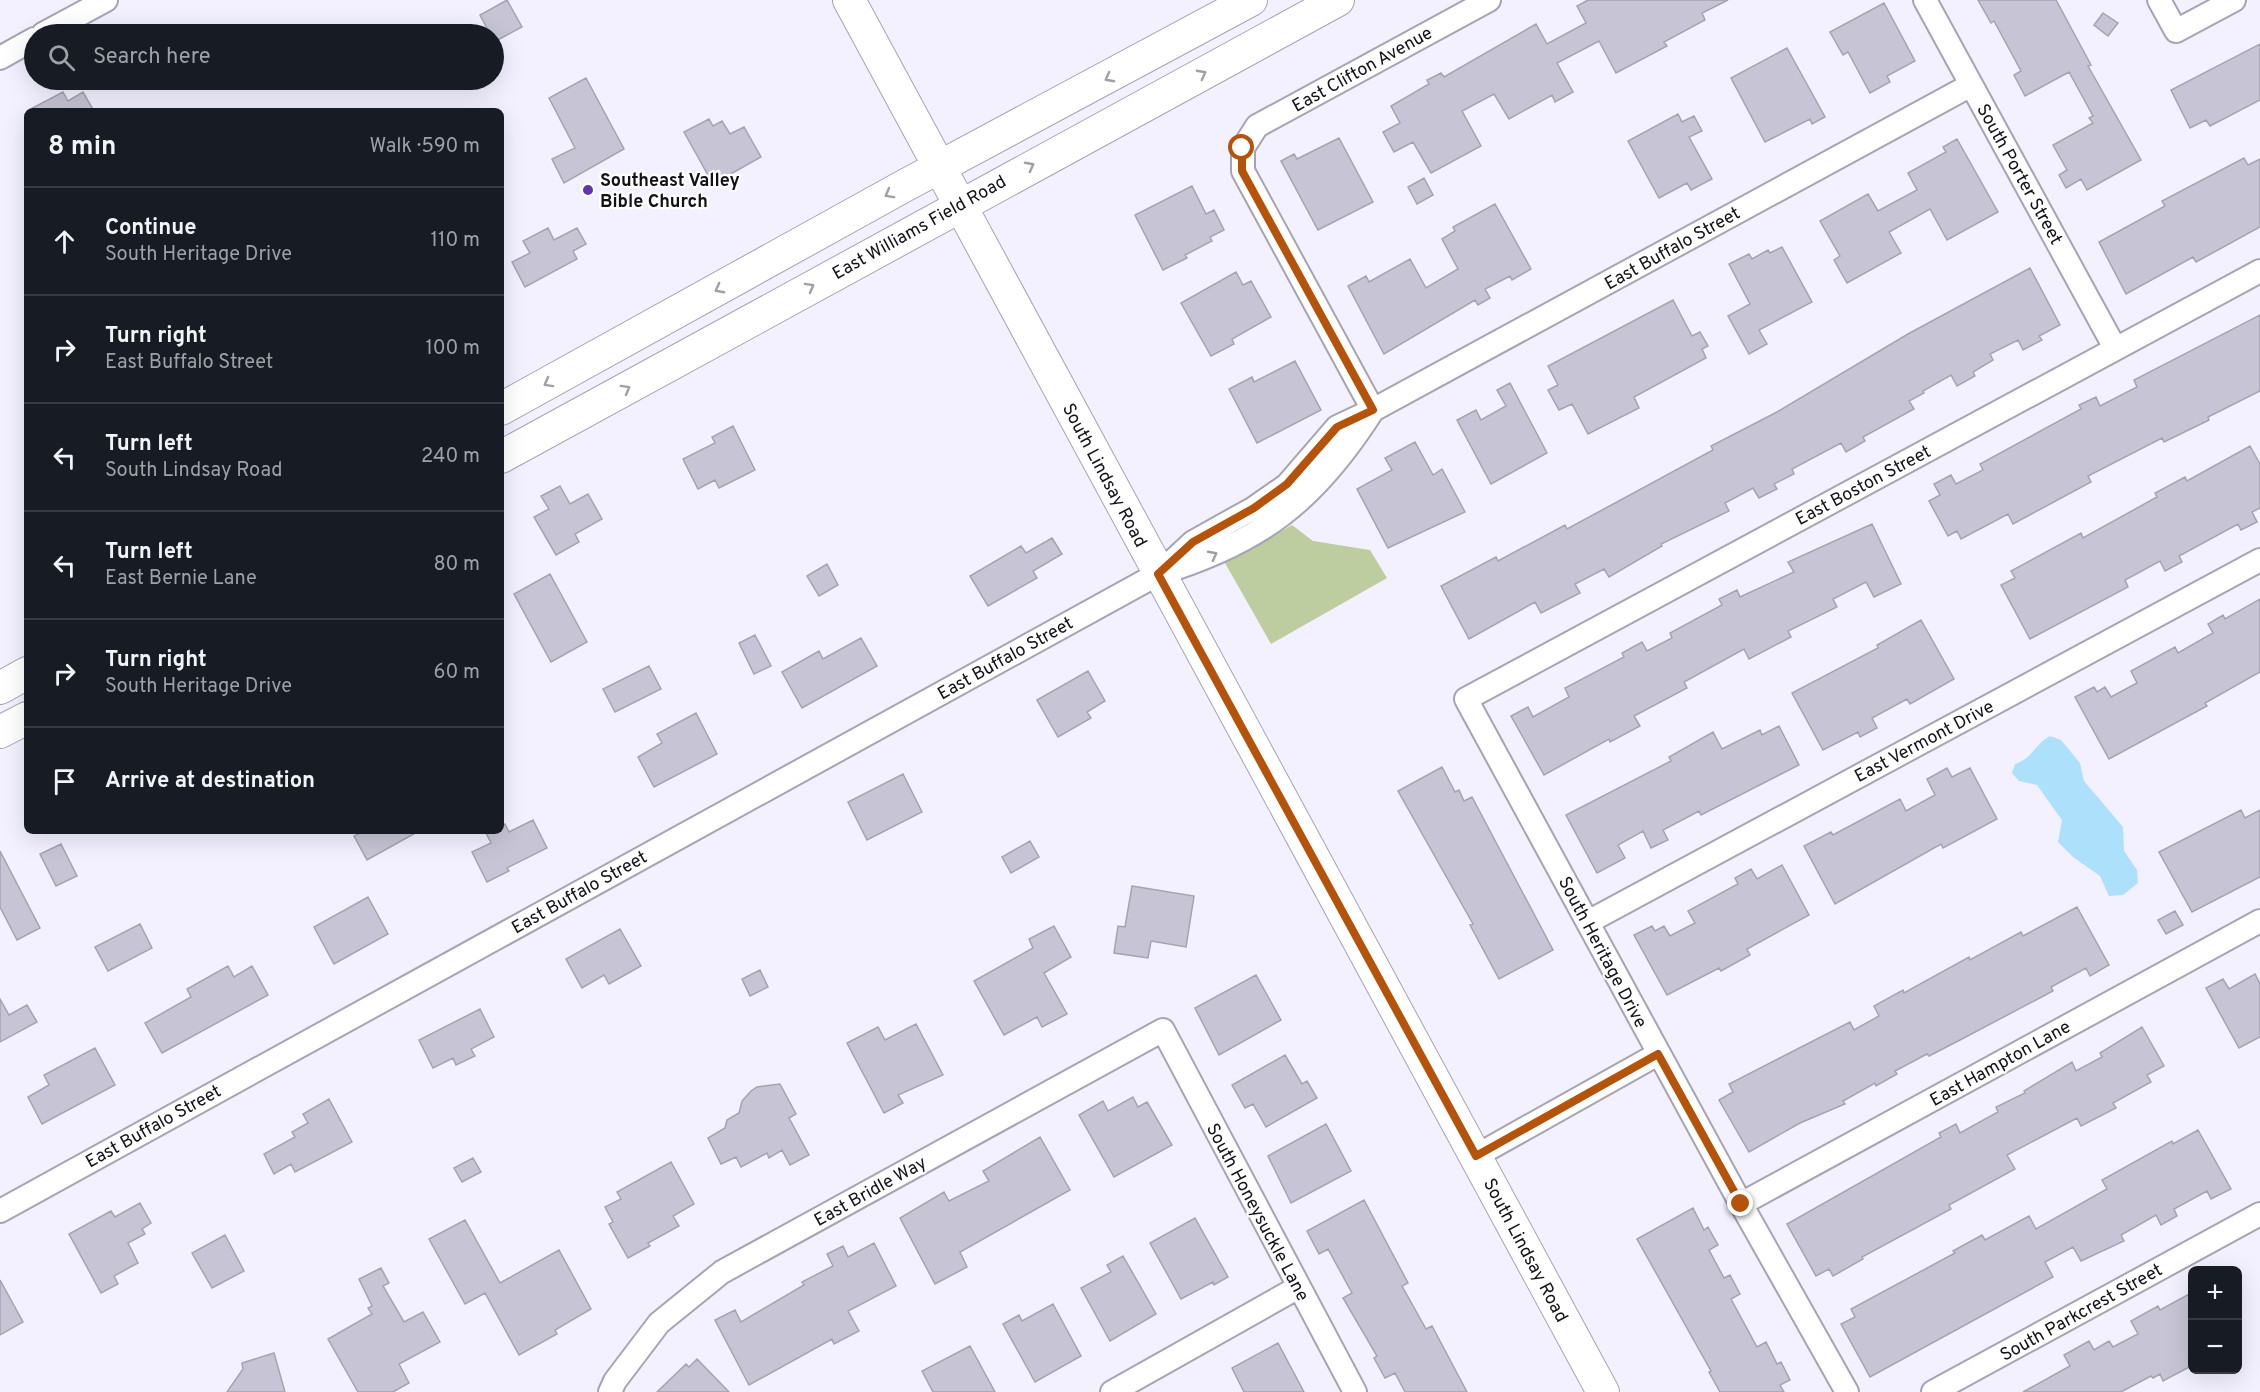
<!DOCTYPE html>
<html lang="en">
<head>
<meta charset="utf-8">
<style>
  :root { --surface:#171b24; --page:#242831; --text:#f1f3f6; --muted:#9ea1a6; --line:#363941 }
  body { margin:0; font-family:Overpass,sans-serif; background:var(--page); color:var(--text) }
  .controls { position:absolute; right:18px; bottom:18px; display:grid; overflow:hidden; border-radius:9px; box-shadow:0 6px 24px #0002 }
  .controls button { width:54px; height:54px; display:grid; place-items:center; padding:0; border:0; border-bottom:2px solid var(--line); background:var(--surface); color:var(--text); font:30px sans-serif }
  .stop { position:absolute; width:18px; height:18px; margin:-14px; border:4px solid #b45309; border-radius:50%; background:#fff }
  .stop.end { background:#b45309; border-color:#fff; box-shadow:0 2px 6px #0008 }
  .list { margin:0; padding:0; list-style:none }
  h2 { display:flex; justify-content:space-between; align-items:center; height:78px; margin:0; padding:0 24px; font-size:26px }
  h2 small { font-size:20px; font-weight:400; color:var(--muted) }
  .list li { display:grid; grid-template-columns:39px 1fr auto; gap:18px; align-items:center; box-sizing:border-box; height:108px; padding:0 24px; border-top:2px solid var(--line) }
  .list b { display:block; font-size:22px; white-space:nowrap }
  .list p { margin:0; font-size:20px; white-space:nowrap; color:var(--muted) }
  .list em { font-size:20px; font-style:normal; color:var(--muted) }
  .icon { flex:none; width:33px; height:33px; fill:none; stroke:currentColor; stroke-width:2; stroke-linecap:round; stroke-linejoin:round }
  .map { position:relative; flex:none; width:2260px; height:1392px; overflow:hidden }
  .search { position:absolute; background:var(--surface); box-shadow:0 6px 24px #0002; left:24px; top:24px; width:480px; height:66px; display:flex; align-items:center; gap:15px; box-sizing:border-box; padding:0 21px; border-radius:33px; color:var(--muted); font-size:22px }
  .panel { position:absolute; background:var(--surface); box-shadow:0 6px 24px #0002; left:24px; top:108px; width:480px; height:726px; border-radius:9px }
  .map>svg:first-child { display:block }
</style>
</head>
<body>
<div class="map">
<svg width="2260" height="1392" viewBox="0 0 2260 1392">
  <rect width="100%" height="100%" fill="#f3f0ff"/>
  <path fill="#becd9f" d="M1292,525L1313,541L1370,550L1387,578L1271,644L1225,563Z"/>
  <path fill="#ade1fb" d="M2050,736L2061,740L2080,763L2084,781L2123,827L2124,851L2137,870L2138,883L2123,895L2109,896L2100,876L2073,857L2058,842L2062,820L2037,785L2019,781L2012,773L2015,764C2032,759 2035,744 2050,736Z"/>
  <path fill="#c7c4d5" stroke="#a5a2b3" stroke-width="1.5" d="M507,0L522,27L494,42V34H490L480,15Z
    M1588,0H1728L1702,13L1705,20L1664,42L1667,46L1616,73L1599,41L1557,63L1573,92L1555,102L1552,95L1509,119L1494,94L1462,111L1481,146L1431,173L1413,142L1394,152L1383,132L1400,123L1391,106L1429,84L1427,80L1441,73L1444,77L1536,24L1547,44L1586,23L1577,6Z
    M1978,0H2056L2091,65L2088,66L2141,160L2087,190L2081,179L2066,188L2059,175L2067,170L2053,145L2093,123L2089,118L2093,116L2069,72L2025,96L2014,75L2021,71L1994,21L1991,23Z
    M1884,3L1915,61L1887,76L1890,82L1870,93L1848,52L1843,55L1830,32Z
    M2103,13L2118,23L2108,36L2094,25Z
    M2260,44V100L2210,126L2206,120L2190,128L2171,90Z
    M1787,48L1825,117L1812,124L1810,119L1765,142L1731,78Z
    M586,78L624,149L564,183L552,159L575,148L549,98Z
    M63,92L68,101L83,92L94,111H27Z
    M1678,114L1682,122L1694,116L1702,131L1689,137L1712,179L1691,190L1687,183L1659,198L1628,141Z
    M709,119L713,126L722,121L730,134L744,127L761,157L713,184L684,132Z
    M1339,138L1373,202L1318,230L1281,161L1294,154L1297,159Z
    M1957,139L1998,212L1947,240L1930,209L1889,232L1901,253L1847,283L1834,260L1840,256L1820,221L1868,194L1878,211L1917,190L1908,173L1946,152L1943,147Z
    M2244,158L2248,165L2260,159V227L2196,262L2193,257L2126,294L2099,242L2165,206L2162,201Z
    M1424,178L1433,195L1417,204L1408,187Z
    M1192,186L1206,214L1214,210L1224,230L1210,237L1212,241L1185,255L1187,258L1163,270L1135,215Z
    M1495,204L1531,269L1512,280L1510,276L1485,289L1490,298L1478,305L1475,300L1384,354L1348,286L1366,276L1369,282L1410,259L1426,288L1458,269L1442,239L1455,231L1453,227Z
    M548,228L554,240L577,228L586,244L573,251L577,259L525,287L512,262L530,253L523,241Z
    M1782,247L1812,302L1759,330L1767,344L1749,354L1728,316L1750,304L1729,264L1749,254L1752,259L1768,250L1770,253Z
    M2030,268L2060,325L2039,336L2042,340L2023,350L2018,340L1990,354L1993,360L1973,372L1975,376L1957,386L1951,375L1923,391L1924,393L1909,401L1914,409L1863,437L1865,441L1846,452L1841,443L1792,469L1794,474L1774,484L1777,489L1759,498L1753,488L1725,503L1729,511L1661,544L1662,546L1609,577L1604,569L1575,584L1580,593L1541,613L1535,602L1469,639L1441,586L1496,557L1498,561L1565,525L1567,529L1713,450L1711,446L1777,412L1908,334Z
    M1236,272L1243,285L1251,281L1271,317L1232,339L1234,344L1211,356L1181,303Z
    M1673,300L1692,336L1700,332L1708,346L1702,349L1706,358L1634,397L1639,408L1588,434L1572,404L1559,410L1548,390L1558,385L1548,366Z
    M2260,315V391L2208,417L2209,420L2164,442L2162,438L2088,476L2091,482L2013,524L2008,514L1961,539L1957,531L1948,536L1929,501L1940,495L1934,484L1951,475L1956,484L1983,470L1980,464L2081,409L2079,405L2096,397L2100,406L2137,387L2134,380Z
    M1295,361L1321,410L1257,443L1229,389L1252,377L1254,382Z
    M1510,383L1547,453L1491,484L1457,420L1476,410L1481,420L1506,406L1497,390Z
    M733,426L755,470L719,488L715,480L698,489L683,459L715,443L712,437Z
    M1415,442L1433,475L1442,469L1465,512L1388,548L1357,489L1392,470L1385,458Z
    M2250,446L2260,464V508L2252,512L2257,522L2241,530L2238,524L2179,556L2182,562L2165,571L2160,561L2125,580L2128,587L2030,639L2001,585L2015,578L2011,571L2081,533L2083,538L2157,497L2155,493L2185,477L2187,481Z
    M560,486L570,504L588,494L602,519L575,534L579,542L556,555L534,517L549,509L541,496Z
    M1872,524L1901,584L1874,597L1866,582L1833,599L1837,607L1788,631L1791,637L1749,659L1744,649L1684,682L1687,688L1634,716L1640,726L1610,742L1609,739L1544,775L1511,716L1528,707L1533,717L1569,697L1565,688L1624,657L1622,653L1642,642L1647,651L1672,638L1670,633L1722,605L1719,599L1737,590L1740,597L1794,572L1788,562Z
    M1052,538L1062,554L1033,571L1037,578L988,606L970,576L1021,546L1026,553Z
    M827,564L838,585L819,596L807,576Z
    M550,574L587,642L551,662L514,594Z
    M2260,599V672L2205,703L2207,706L2109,759L2075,697L2094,687L2097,692L2105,687L2111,697L2137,683L2131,671L2175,647L2178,653L2213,633L2208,624L2223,615L2225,619Z
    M1921,620L1954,679L1910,704L1907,699L1872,718L1877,728L1860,737L1858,732L1823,750L1792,693L1878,648L1877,645Z
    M755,635L771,666L754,674L739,643Z
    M861,638L877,666L802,708L782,672L819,651L823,659Z
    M649,666L661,689L615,712L603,689Z
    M1088,671L1105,701L1087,712L1091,718L1058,737L1037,700Z
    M696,713L717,754L654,787L638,757L662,743L657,734Z
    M1779,726L1799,765L1701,815L1699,811L1663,830L1668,840L1651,848L1643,831L1618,845L1625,858L1597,873L1566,815L1671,761L1669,757L1713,732L1722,749L1760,730L1762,735Z
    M1442,767L1455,792L1459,790L1464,801L1472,797L1553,950L1499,979L1470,925L1473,924L1398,791Z
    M1947,768L1952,777L1970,768L1997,819L1943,848L1941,844L1835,904L1804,846L1831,832L1833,835L1900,799L1906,811L1935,795L1927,779Z
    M903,774L922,812L867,840L848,802Z
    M2241,810L2245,818L2260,810V877L2192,912L2159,852Z
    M533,820L547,848L507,868L509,871L487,882L472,852L491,843L486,833L501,831V826L505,824L509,832Z
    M364,831H419L367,860L354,836Z
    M1030,841L1039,857L1011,873L1002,857Z
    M61,844L77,876L56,886L40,854Z
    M0,851L40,928L17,940L0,907Z
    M1782,865L1809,915L1747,949L1750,955L1721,971L1719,968L1667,995L1634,935L1652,926L1655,931L1664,926L1670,936L1695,923L1688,911L1738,884L1735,878L1751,869L1757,879Z
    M1132,886L1194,896L1186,947L1151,941L1148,958L1114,953L1118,926L1125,927Z
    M368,897L388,934L334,964L314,927Z
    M2077,907L2109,965L2090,976L2086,968L2051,987L2053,991L1960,1040L1929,1056L1927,1054L1895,1071L1897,1074L1876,1086L1875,1083L1843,1101L1845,1104L1800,1123L1749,1152L1719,1100L1733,1092L1729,1084L1850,1022L1854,1030L1879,1016L1874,1006L1903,990L1904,993L1969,957L1970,960L2021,932L2023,936Z
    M2175,911L2183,925L2166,934L2158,920Z
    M140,924L152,948L108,971L95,947Z
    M1054,926L1071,957L1044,973L1067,1014L1042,1027L1037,1017L1004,1035L974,981L1033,948L1029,939Z
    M620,929L641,966L609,984L604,975L582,988L566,959Z
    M228,966L234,977L252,966L268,995L162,1053L145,1023L191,997L187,989Z
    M760,970L768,987L750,996L742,979Z
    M2255,974L2260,984V1037L2239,1048L2206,988L2223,979L2229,989Z
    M1256,975L1281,1020L1219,1055L1195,1008Z
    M0,999L9,1015L27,1005L37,1022L0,1042Z
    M480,1009L494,1037L471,1049L475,1056L456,1065L453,1058L433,1068L419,1040Z
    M916,1024L943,1075L898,1095L903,1103L884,1113L847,1043L878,1027L885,1040Z
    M2142,1027L2164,1066L2147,1075L2151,1082L2113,1103L2116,1108L2081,1126L2077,1118L2007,1155L2015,1169L1949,1205L1951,1209L1862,1257L1863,1259L1833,1276L1829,1269L1816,1276L1787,1224L1941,1137L1939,1133L1956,1124L1960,1133L1998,1112L1996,1107L2025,1093L2024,1091L2072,1062L2076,1071L2102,1057L2100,1053Z
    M95,1048L115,1085L42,1124L28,1097L49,1085L44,1075Z
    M1285,1055L1302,1084L1307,1081L1317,1098L1266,1127L1253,1104L1245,1108L1232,1085Z
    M780,1084L796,1114L789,1118L809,1155L790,1165L782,1150L769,1158L767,1153L741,1167L736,1157L721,1164L708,1138L725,1128L727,1120L739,1113L742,1101L751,1091L757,1087Z
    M1133,1097L1138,1107L1147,1102L1172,1145L1114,1177L1079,1115L1103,1101L1108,1111Z
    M329,1099L352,1142L295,1172L291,1164L274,1174L264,1154L295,1137L292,1132L308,1123L303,1114Z
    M1326,1124L1351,1171L1291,1203L1268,1156Z
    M2198,1130L2231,1189L2211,1199L2207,1191L2174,1209L2177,1216L2161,1225L2156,1215L2121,1235L2124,1241L2081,1261L2073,1247L2045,1262L2053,1277L1870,1377L1841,1324L1855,1317L1851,1309L1955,1253L1953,1251L1982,1235L1985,1240L2029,1216L2036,1229L2107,1189L2102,1180L2172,1141L2173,1144Z
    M1040,1137L1070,1190L960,1252L967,1267L935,1284L900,1218L944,1192L949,1201L989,1181L983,1171Z
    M473,1158L481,1172L462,1182L454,1168Z
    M671,1162L694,1204L673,1216L679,1226L648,1243L650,1246L628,1258L609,1224L613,1222L605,1207L621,1199L617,1192Z
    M1364,1200L1408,1283L1402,1286L1426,1329L1432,1326L1467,1392H1405L1395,1373L1385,1378L1374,1358L1377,1356L1343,1298L1352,1293L1328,1249L1319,1254L1307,1231Z
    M140,1203L151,1223L142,1229L145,1234L128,1243L138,1263L114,1276L118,1284L101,1293L69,1234L111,1211L115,1217Z
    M1693,1208L1704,1230L1708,1227L1718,1245L1709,1250L1724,1278L1730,1275L1740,1294L1731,1299L1757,1347L1766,1342L1777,1364L1781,1362L1790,1380L1780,1385L1784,1392H1720L1709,1372L1711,1371L1637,1239Z
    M1195,1218L1228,1277L1214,1285L1213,1282L1181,1299L1150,1243Z
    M465,1220L500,1283L559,1250L591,1309L555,1330L557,1334L519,1355L485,1293L465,1304L429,1239Z
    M225,1235L244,1271L212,1288L192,1253Z
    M874,1243L896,1286L848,1311L859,1331L834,1344L832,1339L749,1385L715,1320L735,1310L741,1322L804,1285L802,1282L833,1266L827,1254L843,1246L848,1257Z
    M1123,1256L1156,1314L1110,1341L1081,1288L1111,1272L1107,1265Z
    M381,1268L389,1283L383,1286L404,1322L423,1312L440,1342L399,1364L409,1383L393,1392H358L328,1339L372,1314L368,1308L372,1306L359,1279Z
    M0,1280L23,1322L0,1335Z
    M2193,1292V1365L2163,1381L2160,1374L2153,1378L2151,1376L2121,1392H2023L2070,1366L2064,1355L2089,1341L2094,1350L2109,1341L2113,1347L2138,1334L2131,1321L2158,1306L2160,1310Z
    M1053,1304L1081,1356L1035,1382L1003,1324L1019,1315L1022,1321Z
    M1278,1343L1304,1392H1244L1232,1368Z
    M970,1346L995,1392H933L922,1371Z
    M274,1353L285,1392H227L243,1369L242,1363Z
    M697,1359L729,1392H657L686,1364L689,1367Z"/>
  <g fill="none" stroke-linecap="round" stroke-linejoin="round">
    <defs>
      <path id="street" d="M1925,0L2115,348
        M2159,0L2176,31L2234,0
        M43,34L106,0
        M0,58L34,39
        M1373,410L1243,171V148L1257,126L1489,0
        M1164,569L1193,542L1254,508L1287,485L1337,427L1373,410L1971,85
        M1588,922L2260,560
        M1476,1156L1658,1054
        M1741,1204L2260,921
        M0,1211L1158,574C1261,543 1315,501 1373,410
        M610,1392L615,1381L659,1323L722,1272L1163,1030L1355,1392
        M1112,1392L1297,1288
        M1847,1392L1741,1204L1466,699L2260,271
        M1933,1392L2260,1214"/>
      <path id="secondary" d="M849,0L1603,1392
        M501,409L904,186L1251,0
        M501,457L1338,0
        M0,688L27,673
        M0,732L27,718"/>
    </defs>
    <use href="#street" stroke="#a6a3b3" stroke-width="26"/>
    <use href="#secondary" stroke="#a6a3b3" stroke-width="34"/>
    <use href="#street" stroke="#fff" stroke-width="22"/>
    <use href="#secondary" stroke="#fff" stroke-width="32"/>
  </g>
  <defs><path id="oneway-chevron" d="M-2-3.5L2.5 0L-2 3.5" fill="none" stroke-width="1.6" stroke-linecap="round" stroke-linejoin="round" transform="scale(1.5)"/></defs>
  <g stroke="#a0a0a2">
    <use href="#oneway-chevron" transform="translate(1202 74) rotate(-28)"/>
    <use href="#oneway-chevron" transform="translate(1109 78) rotate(152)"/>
    <use href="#oneway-chevron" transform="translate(1030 166) rotate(-28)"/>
    <use href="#oneway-chevron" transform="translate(889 194) rotate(151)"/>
    <use href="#oneway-chevron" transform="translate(810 287) rotate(-29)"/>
    <use href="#oneway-chevron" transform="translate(719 289) rotate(152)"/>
    <use href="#oneway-chevron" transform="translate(548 383) rotate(151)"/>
    <use href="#oneway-chevron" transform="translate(626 389) rotate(-29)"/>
    <use href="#oneway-chevron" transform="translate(1213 555) rotate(-28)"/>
  </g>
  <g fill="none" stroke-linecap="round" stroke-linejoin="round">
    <path stroke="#b45309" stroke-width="8" d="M1242,148V171L1373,410L1337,427L1287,484L1254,508L1193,542L1158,574L1476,1156L1658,1054L1741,1204"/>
  </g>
  <circle fill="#6035ad" stroke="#fff" stroke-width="2" cx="588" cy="190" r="6"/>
  <g text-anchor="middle" stroke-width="4.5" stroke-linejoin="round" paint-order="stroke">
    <g font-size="18" fill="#121117" stroke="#fff">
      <text transform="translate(1362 69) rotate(-29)" y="6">East Clifton Avenue</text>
      <text transform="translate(2020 174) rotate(61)" y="6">South Porter Street</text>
      <text transform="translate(919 227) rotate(-29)" y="6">East Williams Field Road</text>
      <text transform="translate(1672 248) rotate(-29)" y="6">East Buffalo Street</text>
      <text transform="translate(1105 475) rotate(62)" y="6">South Lindsay Road</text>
      <text transform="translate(1863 485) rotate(-28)" y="6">East Boston Street</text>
      <text transform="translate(1005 658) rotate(-29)" y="6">East Buffalo Street</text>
      <text transform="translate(1924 741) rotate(-28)" y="6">East Vermont Drive</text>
      <text transform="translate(579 892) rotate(-29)" y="6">East Buffalo Street</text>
      <text transform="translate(1603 952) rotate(62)" y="6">South Heritage Drive</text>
      <text transform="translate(2000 1063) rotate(-29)" y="6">East Hampton Lane</text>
      <text transform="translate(153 1126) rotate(-29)" y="6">East Buffalo Street</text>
      <text transform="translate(870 1191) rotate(-29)" y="6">East Bridle Way</text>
      <text transform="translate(1258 1212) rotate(62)" y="6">South Honeysuckle Lane</text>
      <text transform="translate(1526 1250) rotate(62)" y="6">South Lindsay Road</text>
      <text transform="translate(2081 1312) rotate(-29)" y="6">South Parkcrest Street</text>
    </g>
    <g font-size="18" font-weight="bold" fill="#121117" stroke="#fff" text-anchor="start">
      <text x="600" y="186">Southeast Valley<tspan x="600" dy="21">Bible Church</tspan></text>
    </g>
  </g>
</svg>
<div class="controls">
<button>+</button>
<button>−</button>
</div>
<div class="stop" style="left:1242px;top:148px"></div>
<div class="stop end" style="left:1741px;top:1204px"></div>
<div class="search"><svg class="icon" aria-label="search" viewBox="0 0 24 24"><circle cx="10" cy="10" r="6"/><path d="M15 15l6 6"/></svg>Search here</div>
<section class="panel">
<h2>8 min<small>Walk · 590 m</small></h2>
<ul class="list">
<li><svg class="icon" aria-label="ahead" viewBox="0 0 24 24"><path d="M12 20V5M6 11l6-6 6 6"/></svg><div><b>Continue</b><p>South Heritage Drive</p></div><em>110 m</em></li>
<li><svg class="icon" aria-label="right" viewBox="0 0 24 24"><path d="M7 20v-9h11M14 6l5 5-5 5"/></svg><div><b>Turn right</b><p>East Buffalo Street</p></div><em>100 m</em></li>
<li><svg class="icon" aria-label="left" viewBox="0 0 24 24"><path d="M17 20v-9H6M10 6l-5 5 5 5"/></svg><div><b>Turn left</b><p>South Lindsay Road</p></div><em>240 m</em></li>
<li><svg class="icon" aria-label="left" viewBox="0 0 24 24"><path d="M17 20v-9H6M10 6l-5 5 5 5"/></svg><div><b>Turn left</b><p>East Bernie Lane</p></div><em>80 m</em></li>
<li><svg class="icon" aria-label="right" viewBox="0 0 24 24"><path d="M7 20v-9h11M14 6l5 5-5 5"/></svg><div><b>Turn right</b><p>South Heritage Drive</p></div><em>60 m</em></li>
<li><svg class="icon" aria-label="arrive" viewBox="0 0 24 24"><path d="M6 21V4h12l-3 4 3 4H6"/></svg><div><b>Arrive at destination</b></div></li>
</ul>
</section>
</div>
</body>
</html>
